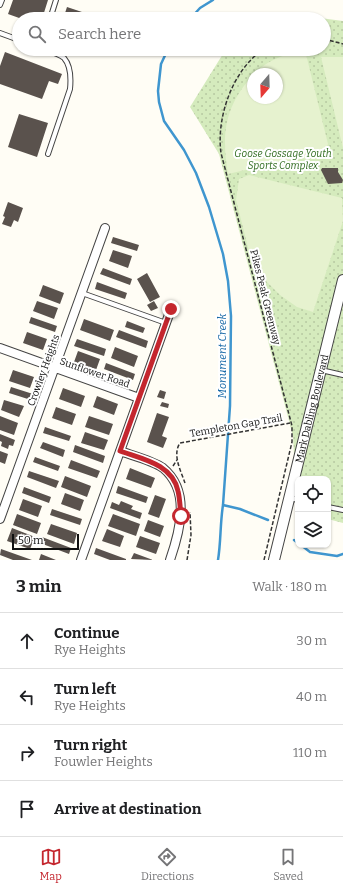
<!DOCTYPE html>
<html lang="en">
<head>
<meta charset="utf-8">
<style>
  :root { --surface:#fff; --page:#f2f2f2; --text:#202124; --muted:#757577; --line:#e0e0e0; --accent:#c4262e }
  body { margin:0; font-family:Bitter,serif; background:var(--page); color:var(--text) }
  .controls { position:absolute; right:12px; bottom:12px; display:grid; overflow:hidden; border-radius:8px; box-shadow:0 1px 3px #0004 }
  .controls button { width:36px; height:36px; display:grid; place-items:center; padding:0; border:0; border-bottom:1px solid var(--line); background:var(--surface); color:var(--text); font:20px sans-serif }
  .compass { position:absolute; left:247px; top:68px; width:36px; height:36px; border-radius:50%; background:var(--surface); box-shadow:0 1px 3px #0004; rotate:199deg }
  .scale { position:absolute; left:12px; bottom:10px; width:67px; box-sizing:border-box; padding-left:4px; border:2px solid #111; border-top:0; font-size:11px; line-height:14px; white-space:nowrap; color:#111; -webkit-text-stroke:3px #fff; paint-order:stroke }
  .stop { position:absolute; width:12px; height:12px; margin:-9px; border:3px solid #c4262e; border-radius:50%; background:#fff }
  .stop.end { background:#c4262e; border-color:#fff; box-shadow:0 1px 4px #0008 }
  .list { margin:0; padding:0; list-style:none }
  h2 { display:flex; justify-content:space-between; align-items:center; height:52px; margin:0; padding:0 16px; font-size:17px }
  h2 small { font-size:13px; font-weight:400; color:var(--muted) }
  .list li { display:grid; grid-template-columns:26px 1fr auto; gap:12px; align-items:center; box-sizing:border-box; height:56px; padding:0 16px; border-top:1px solid var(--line) }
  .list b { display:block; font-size:15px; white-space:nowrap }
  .list p { margin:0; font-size:13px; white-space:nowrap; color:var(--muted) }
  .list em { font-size:13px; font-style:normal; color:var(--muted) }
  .icon { flex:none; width:22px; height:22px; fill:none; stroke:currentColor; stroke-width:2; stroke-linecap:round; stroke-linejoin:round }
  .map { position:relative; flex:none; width:343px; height:560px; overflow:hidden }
  .search { position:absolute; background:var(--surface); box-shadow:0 1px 3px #0004; left:12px; right:12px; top:12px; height:44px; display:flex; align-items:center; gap:10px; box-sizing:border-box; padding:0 14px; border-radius:22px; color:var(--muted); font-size:15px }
  .sheet { height:276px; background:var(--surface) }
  nav { display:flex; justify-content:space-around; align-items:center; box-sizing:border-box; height:56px; border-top:1px solid var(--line); background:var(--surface); font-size:11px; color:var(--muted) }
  nav a { display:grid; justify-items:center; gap:2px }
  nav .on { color:var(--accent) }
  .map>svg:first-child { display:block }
</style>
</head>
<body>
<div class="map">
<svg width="343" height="560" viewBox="0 0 343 560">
  <defs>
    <pattern id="park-dots" width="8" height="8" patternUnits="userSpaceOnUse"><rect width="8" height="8" fill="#d5ebbd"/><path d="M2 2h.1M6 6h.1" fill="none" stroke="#b6c8a1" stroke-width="1.8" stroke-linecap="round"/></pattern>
  </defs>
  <rect width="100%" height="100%" fill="#fffdf5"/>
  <path fill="url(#park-dots)" fill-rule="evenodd" d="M305,16L343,21V523L328,519V479H298V511H297L293,436L219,154L190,107L226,49H324V19H283ZM253,74H277V98H253Z"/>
  <path fill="#e6f2cf" d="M305,50L328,144L324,152L228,174C221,133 225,106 253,75V98H277V74H254C267,60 287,53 305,50Z
    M321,57H343V148Z
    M249,175L342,198L343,221L313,312L297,307L280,295L263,278L251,259L236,200L239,179Z"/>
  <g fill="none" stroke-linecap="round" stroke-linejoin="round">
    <path stroke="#3f96cf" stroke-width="2.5" d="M190,19L200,8L213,0
      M168,49L161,64L158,91L159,102L164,121L184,150L196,173L209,207L223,254L228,281L231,316L230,406L223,505C220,524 221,542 218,560
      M223,505L240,509L268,520
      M294,540L298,543
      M301,545L310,552L337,556L343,554"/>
  </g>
  <path fill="#5a524d" d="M13,0H48L42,19H22L8,14Z
    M67,7L85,13L83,19H63Z
    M5,52L62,74L58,84L49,81L42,99L0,84V66Z
    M19,114L48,123L37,157L8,147Z
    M322,168H338V172L343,180L342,183L328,184L321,170Z
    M8,202L23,208L18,222L14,220L11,227L2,224L5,217L3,216Z
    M113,237L139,245L137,251L111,243Z
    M113,250L132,256L128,268L109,261Z
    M103,268L132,279L130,285L100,274Z
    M147,273L160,297L150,302L137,279Z
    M97,282L127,293L125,299L95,289Z
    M43,285L64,293L60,304L39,296Z
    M37,301L58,308L54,319L33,311Z
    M154,301L158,308L151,311L147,305Z
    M31,317L57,326L55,332L29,323Z
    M84,319L114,330L110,341L80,330Z
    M127,321L145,328L143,333L125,327Z
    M119,330L148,341L146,348L116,337Z
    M27,332L47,339L43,350L23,343Z
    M77,339L106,349L104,356L74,346Z
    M115,347L138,356L134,367L111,358Z
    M78,351L100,359L96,370L74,362Z
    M106,363L135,374L133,380L104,369Z
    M13,370L34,377L30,388L9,381Z
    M11,387L33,394L31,400L9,393Z
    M63,388L85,396L81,407L59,399Z
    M160,390L166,392L164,399L157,397Z
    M97,396L118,404L114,415L93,407Z
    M4,400L24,406L19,417L1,410Z
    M162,402L169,404L168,408L160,406Z
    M56,407L76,414L72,425L52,418Z
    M157,413L169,417L162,436L167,438L163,448L147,442Z
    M0,416L18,423L14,435L0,430Z
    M89,416L113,424L109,435L85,427Z
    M45,427L71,436L69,441L43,433Z
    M85,432L108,440L104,450L81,443Z
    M0,434L15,440L13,446L9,445L8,449L1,446L2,442L0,441Z
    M43,442L65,450L63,457L40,448Z
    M75,445L105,456L103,463L73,452Z
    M0,451L8,454L5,464L0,462Z
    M35,457L60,466L58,471L33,462Z
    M71,460L100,471L97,478L68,468Z
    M130,468L155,478L151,488L126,479Z
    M29,471L59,481L56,488L27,477Z
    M65,476L91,486L87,497L61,487Z
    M118,486L148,497L146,503L116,493Z
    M24,487L51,497L49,503L22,493Z
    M65,493L84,500L80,511L61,504Z
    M155,495L166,499L159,518L148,514Z
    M23,499L42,506L38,517L19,510Z
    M121,501L133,506L131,509L142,513L140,519L110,508L112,502L119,505Z
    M52,509L82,519L80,525L50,515Z
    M17,514L41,523L37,534L13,525Z
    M113,514L140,524L136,536L108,526Z
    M148,520L164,526L160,537L144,531Z
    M51,524L77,533L74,544L47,534Z
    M12,528L35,537L30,549L7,541Z
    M107,529L124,536L120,547L102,541Z
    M140,536L160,543L156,554L136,547Z
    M42,537L71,548L69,554L40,543Z
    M96,548L126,559V560H110L94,554Z
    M1,549L32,560H13L0,555Z
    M134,553L153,560L131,559Z
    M41,554L56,560H39Z"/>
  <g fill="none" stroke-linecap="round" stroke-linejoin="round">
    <defs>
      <path id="service" d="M0,5L2,0
        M50,19L56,0
        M0,33L19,40
        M43,49C49,51 59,54 64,58C71,66 71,79 70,89L48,154
        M82,293L166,323
        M321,370L343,375
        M290,498L298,500
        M328,507L343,510"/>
      <path id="minor" d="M0,348L139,398
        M120,451C131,455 154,461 163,468C191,491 180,531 170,560
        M0,519L105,228
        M81,560L171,309"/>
      <g id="tertiary">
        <path id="s1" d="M274,560L343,280"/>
      </g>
    </defs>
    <use href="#service" stroke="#444" stroke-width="6"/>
    <use href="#minor" stroke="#444" stroke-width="10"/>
    <use href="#tertiary" stroke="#444" stroke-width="12"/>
    <path stroke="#333" stroke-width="1.5" stroke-dasharray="4 2" stroke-linecap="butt" d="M324,39L343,44
      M173,466L177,460
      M185,483C181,471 172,455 180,443L290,423
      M187,560L191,535L190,512
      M264,560L292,442V426L221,153C216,117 233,69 264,49"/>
    <use href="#service" stroke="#fff" stroke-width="4"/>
    <use href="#minor" stroke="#fff" stroke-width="8"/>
    <use href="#tertiary" stroke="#fff" stroke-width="10"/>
  </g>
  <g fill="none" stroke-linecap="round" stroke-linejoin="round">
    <path stroke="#c4262e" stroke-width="5" d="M171,309L120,451C142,459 172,464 178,491C180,499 180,508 181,516"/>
  </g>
  <g text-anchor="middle" stroke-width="4" stroke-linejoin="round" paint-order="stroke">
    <g font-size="10" font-style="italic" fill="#2f6b1f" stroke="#fff">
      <text x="283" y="157">Goose Gossage Youth<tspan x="283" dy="12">Sports Complex</tspan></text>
    </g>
    <g font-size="10" fill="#111" stroke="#fff">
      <text transform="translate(266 297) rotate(76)" y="4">Pikes Peak Greenway</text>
      <text transform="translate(43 370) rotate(-70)" y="4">Crowley Heights</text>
      <text transform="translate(95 372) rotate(19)" y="4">Sunflower Road</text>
      <text dy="4" stroke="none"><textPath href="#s1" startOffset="156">Mark Dabling Boulevard</textPath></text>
      <text transform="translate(236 425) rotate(-10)" y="4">Templeton Gap Trail</text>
    </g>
    <g font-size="11" font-style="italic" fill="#1768a6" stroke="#fff">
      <text transform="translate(222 356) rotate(-90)" y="4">Monument Creek</text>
    </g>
  </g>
</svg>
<div class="controls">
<button><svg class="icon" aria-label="locate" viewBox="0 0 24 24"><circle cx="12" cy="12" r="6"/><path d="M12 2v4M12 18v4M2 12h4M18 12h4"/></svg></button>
<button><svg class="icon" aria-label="layers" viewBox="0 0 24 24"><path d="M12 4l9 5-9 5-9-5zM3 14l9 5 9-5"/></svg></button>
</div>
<svg class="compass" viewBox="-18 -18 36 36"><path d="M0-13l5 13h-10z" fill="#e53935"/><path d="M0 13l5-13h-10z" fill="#757577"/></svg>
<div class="scale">50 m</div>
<div class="stop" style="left:181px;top:516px"></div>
<div class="stop end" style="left:171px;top:309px"></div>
<div class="search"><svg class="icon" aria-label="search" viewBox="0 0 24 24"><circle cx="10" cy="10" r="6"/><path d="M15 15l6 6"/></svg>Search here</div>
</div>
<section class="sheet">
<h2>3 min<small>Walk · 180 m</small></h2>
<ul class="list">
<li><svg class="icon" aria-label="ahead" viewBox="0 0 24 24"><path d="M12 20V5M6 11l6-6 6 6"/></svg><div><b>Continue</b><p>Rye Heights</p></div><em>30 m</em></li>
<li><svg class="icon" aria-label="left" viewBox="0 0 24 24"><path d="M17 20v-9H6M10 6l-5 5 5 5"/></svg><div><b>Turn left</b><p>Rye Heights</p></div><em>40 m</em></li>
<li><svg class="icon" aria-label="right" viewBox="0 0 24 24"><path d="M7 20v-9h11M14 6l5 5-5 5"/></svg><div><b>Turn right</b><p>Fouwler Heights</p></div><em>110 m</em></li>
<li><svg class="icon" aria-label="arrive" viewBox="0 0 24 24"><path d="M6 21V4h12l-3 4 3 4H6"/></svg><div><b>Arrive at destination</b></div></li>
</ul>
</section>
<nav>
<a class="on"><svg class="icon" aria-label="map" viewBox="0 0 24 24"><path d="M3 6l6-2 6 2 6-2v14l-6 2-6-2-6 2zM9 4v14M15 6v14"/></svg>Map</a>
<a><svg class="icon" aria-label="directions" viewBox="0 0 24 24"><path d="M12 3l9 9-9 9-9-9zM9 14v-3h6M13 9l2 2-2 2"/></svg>Directions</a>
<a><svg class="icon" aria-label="saved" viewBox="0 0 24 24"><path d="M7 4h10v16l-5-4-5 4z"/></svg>Saved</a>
</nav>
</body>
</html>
